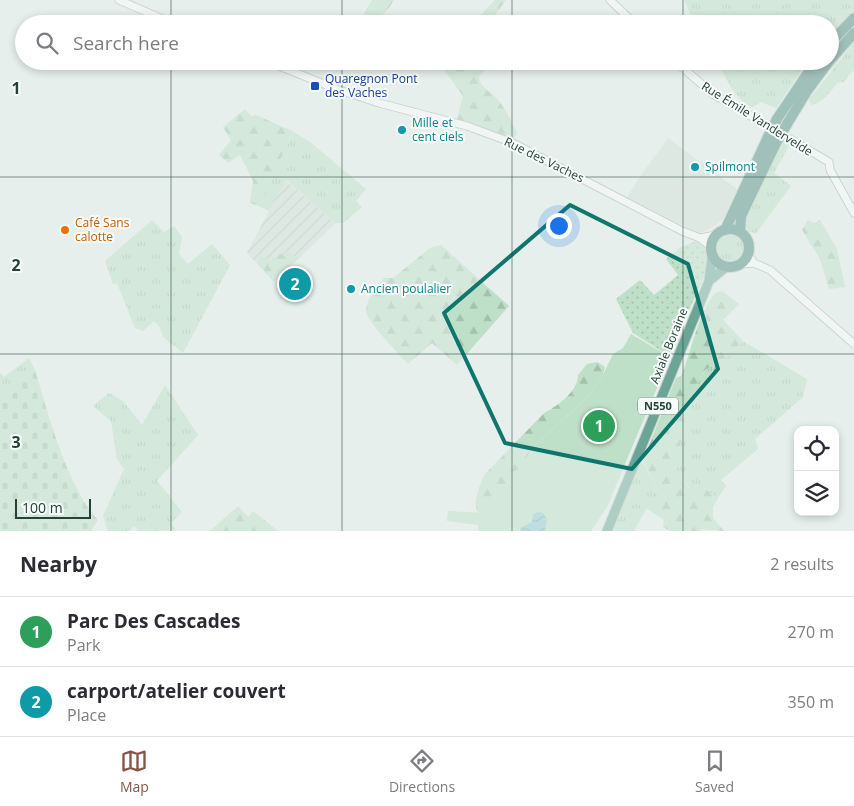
<!DOCTYPE html>
<html lang="en">
<head>
<meta charset="utf-8">
<style>
  :root { --surface:#fff; --page:#f7f7f7; --text:#2b2b33; --muted:#7c7c81; --line:#e1e1e2; --accent:#855347 }
  body { margin:0; font-family:"Open Sans",sans-serif; background:var(--page); color:var(--text) }
  .controls { position:absolute; right:15px; bottom:15px; display:grid; overflow:hidden; border-radius:10px; box-shadow:0 2px 8px #0003 }
  .controls button { width:45px; height:45px; display:grid; place-items:center; padding:0; border:0; border-bottom:1px solid var(--line); background:var(--surface); color:var(--text); font:25px sans-serif }
  .scale { position:absolute; left:15px; bottom:12px; width:76px; box-sizing:border-box; padding-left:5px; border:2px solid #24423a; border-top:0; font-size:14px; line-height:18px; white-space:nowrap; color:#24423a; -webkit-text-stroke:4px #f7fbf9; paint-order:stroke }
  .you { position:absolute; left:558px; top:225px; width:18px; height:18px; margin:-12px; border:4px solid #fff; border-radius:50%; background:#1a73e8; box-shadow:0 0 0 8px #1a73e833 }
  .badge { display:grid; place-items:center; width:32px; height:32px; border-radius:50%; background:var(--accent); color:#fff; font-size:16px; font-weight:700 }
  .pin { position:absolute; translate:-50% -50%; border:2px solid #fff; box-shadow:0 1px 5px #0006 }
  .list { margin:0; padding:0; list-style:none }
  h2 { display:flex; justify-content:space-between; align-items:center; height:65px; margin:0; padding:0 20px; font-size:21px }
  h2 small { font-size:16px; font-weight:400; color:var(--muted) }
  .list li { display:grid; grid-template-columns:32px 1fr auto; gap:15px; align-items:center; box-sizing:border-box; height:70px; padding:0 20px; border-top:1px solid var(--line) }
  .list b { display:block; font-size:19px; white-space:nowrap }
  .list p { margin:0; font-size:16px; white-space:nowrap; color:var(--muted) }
  .list em { font-size:16px; font-style:normal; color:var(--muted) }
  .icon { flex:none; width:28px; height:28px; fill:none; stroke:currentColor; stroke-width:2; stroke-linecap:round; stroke-linejoin:round }
  .map { position:relative; flex:none; width:854px; height:531px; overflow:hidden }
  .search { position:absolute; background:var(--surface); box-shadow:0 2px 8px #0003; left:15px; right:15px; top:15px; height:55px; display:flex; align-items:center; gap:12px; box-sizing:border-box; padding:0 18px; border-radius:28px; color:var(--muted); font-size:19px }
  .sheet { height:205px; background:var(--surface) }
  nav { display:flex; justify-content:space-around; align-items:center; box-sizing:border-box; height:70px; border-top:1px solid var(--line); background:var(--surface); font-size:14px; color:var(--muted) }
  nav a { display:grid; justify-items:center; gap:2px }
  nav .on { color:var(--accent) }
  .map>svg:first-child { display:block }
</style>
</head>
<body>
<div class="map">
<svg width="854" height="531" viewBox="0 0 854 531">
  <defs>
    <pattern id="industrial-furrows" width="10" height="10" patternUnits="userSpaceOnUse" patternTransform="scale(1.25)"><rect width="10" height="10" fill="#d4dfda"/><path d="M-1 1l2-2M0 10L10 0M9 11l2-2" fill="none" stroke="#b6c1bc"/></pattern>
    <pattern id="grass-tufts" width="24" height="20" patternUnits="userSpaceOnUse" patternTransform="scale(1.25)"><rect width="24" height="20" fill="#bfe0c8"/><path d="M3 7l-1-3M5 7V3M7 7l1-3M15 17l-1-3M17 17v-4M19 17l1-3" fill="none" stroke="#a4c1ad"/></pattern>
    <pattern id="forest-firs" width="22" height="20" patternUnits="userSpaceOnUse" patternTransform="scale(1.25)"><rect width="22" height="20" fill="#bfe0c8"/><path d="M5 1l3.5 6h-7zM16 11l3.5 6h-7z" fill="#a4c1ad"/></pattern>
    <pattern id="cemetery-stones" width="16" height="16" patternUnits="userSpaceOnUse" patternTransform="scale(1.25)"><rect width="16" height="16" fill="#bfe0c8"/><path d="M2 7V4a2 2 0 0 1 4 0v3zM10 15v-3a2 2 0 0 1 4 0v3z" fill="#a4c1ad"/></pattern>
    <pattern id="garden-dots" width="8" height="8" patternUnits="userSpaceOnUse" patternTransform="scale(1.25)"><rect width="8" height="8" fill="#bfe0c8"/><path d="M2 2h.1M6 6h.1" fill="none" stroke="#a4c1ad" stroke-width="1.8" stroke-linecap="round"/></pattern>
    <pattern id="water-waves" width="16" height="10" patternUnits="userSpaceOnUse" patternTransform="scale(1.25)"><rect width="16" height="10" fill="#8ec9d4"/><path d="M0 5q4-4 8 0t8 0" fill="none" stroke="#74a5ad"/></pattern>
  </defs>
  <rect width="100%" height="100%" fill="#e6efeb"/>
  <path fill="#d4dfda" d="M668,138L737,189L723,220L708,230L700,233L691,230L627,197L639,178Z"/>
  <path fill="url(#industrial-furrows)" d="M285,180L336,223L274,282L247,253Z"/>
  <path fill="url(#grass-tufts)" d="M684,0H854V13L830,36V24H695Z
    M854,40V69L844,82L837,83C831,91 822,104 811,105L809,99L842,59Z
    M717,61H808L776,108L761,102L752,107C734,98 726,78 717,61Z
    M292,131L310,142L366,189L356,201L362,207L343,223H336L286,180L269,211L259,206L288,144Z
    M784,140L790,144L774,173L791,186L756,233L749,232L744,225L747,213Z
    M152,220L164,232L174,226L182,237L179,254L188,264L212,244L230,265L183,353L163,337L160,327L154,321L143,331L135,328L117,283L113,284L105,261Z
    M714 248a16 16 0 1 1 32 0a16 16 0 1 1-32 0Z
    M743,341L807,379L803,397L755,439L758,449L721,480L726,486L718,498L700,485L691,489L674,468L695,388L705,370L722,361Z
    M29,358L35,370L0,393V373L4,377Z
    M165,385L198,435L157,481L182,512L171,523L176,530L138,531L134,526L129,531H108L103,516L124,469L117,459L111,421L93,406L109,393L123,401L142,425Z
    M641,459L657,489L634,531H610Z"/>
  <path fill="url(#forest-firs)" d="M372,0H394L389,8L374,24H358Z
    M495,0H506L495,15L504,24H472Z
    M448,61H513L510,70H484L479,77C480,88 492,92 499,101C506,110 512,123 517,133L514,139L506,140L456,123L463,96L445,71Z
    M245,109L251,116L256,115L292,131L288,144L259,206L250,203L253,181L240,155L228,163L219,155L231,140L223,127Z
    M808,220L814,223L820,220L837,249L845,287L829,289L820,259L802,230Z
    M441,245L509,306L457,365L432,343L408,364C400,354 363,319 366,308C368,298 378,285 384,278H393L430,248Z
    M288,252L299,258L274,281L257,263L260,257H266L270,261L280,254Z
    M722,291L739,304L723,320L743,341L722,361L705,370L695,388L674,468L690,489L700,485L718,498L713,507V518L724,531L702,529L700,531H670L663,527L664,520L646,508L657,489L643,460L676,378L681,376C693,348 696,318 715,293Z
    M597,362L605,367L603,375L589,396L533,447L527,467L515,471C511,482 502,485 497,494C492,503 492,508 482,514L478,513C472,502 480,484 485,474L544,413C558,406 578,391 578,375L587,364Z
    M238,506L248,517L253,511L278,531H210Z"/>
  <path fill="url(#cemetery-stones)" d="M35,370C48,413 67,487 98,520L91,531H0V393Z"/>
  <path fill="#bfe0c8" d="M631,334L670,357L607,507L591,531H478V525L447,521L448,511L482,513C492,508 492,503 497,494C502,485 511,482 515,471L527,467L526,458L533,447L589,396L603,375L613,354L623,348Z"/>
  <path fill="url(#garden-dots)" d="M696,241L705,246L709,259L705,274L669,356L633,333L616,299L640,280L654,295L678,275L666,259L681,247Z"/>
  <path fill="url(#water-waves)" d="M537,512L543,513L547,519L545,531H521L520,528L532,522L533,515Z"/>
  <g fill="none" stroke-linecap="round" stroke-linejoin="round">
    <defs>
      <path id="tertiary" d="M119,0L174,24
        M610,0L635,24
        M267,61L336,89L379,103L467,126L513,143L682,231L700,238L710,246
        M675,61L713,94L829,162L830,170L854,213
        M700,238L716,235
        M748,254L754,263
        M741,264L754,263L770,270L854,344"/>
      <path id="primary" d="M709,281L726,267
        M607,531L709,281L712,257"/>
      <path id="trunk" d="M830,43L854,18
        M830,60L854,33
        M777,119L816,61
        M787,124L807,91L829,61
        M711 248a19 19 0 1 1 38 0a19 19 0 1 1-38 0Z
        M725,230L768,137
        M740,232L741,216L776,143"/>
    </defs>
    <use href="#tertiary" stroke="#a8b8b2" stroke-width="9"/>
    <use href="#primary" stroke="#c2cac8" stroke-width="11"/>
    <use href="#trunk" stroke="#c2cac8" stroke-width="12"/>
    <use href="#tertiary" stroke="#fff" stroke-width="7"/>
    <use href="#primary" stroke="#6aa596" stroke-width="9"/>
    <use href="#trunk" stroke="#4c8a7c" stroke-width="10"/>
    <defs>
      <path id="trunk-bridge" d="M768,137L777,119
        M776,143L787,124"/>
    </defs>
    <use href="#trunk-bridge" stroke="#c2cac8" stroke-width="12" stroke-linecap="butt"/>
    <use href="#trunk-bridge" stroke="#4c8a7c" stroke-width="10"/>
  </g>
  <path d="M0 0H854V531H0ZM570,205L688,264L718,369L632,469L505,443L444,313Z" fill="#e6efeb" fill-opacity=".55" fill-rule="evenodd"/>
  <path fill="none" stroke="#0f766e" stroke-width="4" stroke-linejoin="round" d="M570,205L688,264L718,369L632,469L505,443L444,313Z"/>
  <path fill="none" stroke="#24423a" stroke-width="1" stroke-opacity="0.55" d="M171,0V24M342,0V24M512,0V24M683,0V24M171,61V531M342,61V531M512,61V531M683,61V531M0,177H854M0,354H854"/>
  <rect fill="#1a4fb4" stroke="#f7fbf9" stroke-width="2" x="310" y="81" width="10" height="10" rx="2.5"/>
  <g fill="#0f9aa8" stroke="#f7fbf9" stroke-width="2">
    <circle cx="402" cy="130" r="5"/>
    <circle cx="695" cy="167" r="5"/>
    <circle cx="351" cy="289" r="5"/>
  </g>
  <circle fill="#e8710a" stroke="#f7fbf9" stroke-width="2" cx="65" cy="230" r="5"/>
  <g text-anchor="middle" stroke-width="4" stroke-linejoin="round" paint-order="stroke">
    <rect fill="#f7fbf9" stroke="#637a73" stroke-width="1" x="638" y="397.5" width="40" height="17" rx="4"/>
    <g font-size="11" font-weight="bold" fill="#24423a">
      <text x="658" y="410">N550</text>
    </g>
    <g font-size="12" fill="#164399" stroke="#f7fbf9" text-anchor="start">
      <text x="325" y="83">Quaregnon Pont<tspan x="325" dy="14">des Vaches</tspan></text>
    </g>
    <g font-size="12" fill="#24423a" stroke="#f7fbf9">
      <text transform="translate(757 119) rotate(32)" y="4">Rue Émile Vandervelde</text>
      <text transform="translate(544 160) rotate(26)" y="4">Rue des Vaches</text>
      <text transform="translate(669 346) rotate(-68)" y="4">Axiale Boraine</text>
    </g>
    <g font-size="12" fill="#0d838f" stroke="#f7fbf9" text-anchor="start">
      <text x="412" y="127">Mille et<tspan x="412" dy="14">cent ciels</tspan></text>
      <text x="705" y="171">Spilmont</text>
      <text x="361" y="293">Ancien poulalier</text>
    </g>
    <g font-size="12" fill="#c56008" stroke="#f7fbf9" text-anchor="start">
      <text x="75" y="227">Café Sans<tspan x="75" dy="14">calotte</tspan></text>
    </g>
  </g>
  <g font-size="16" text-anchor="middle" font-weight="bold" fill="#24423a" stroke="#f7fbf9" stroke-width="4" stroke-linejoin="round" paint-order="stroke">
    <text x="16" y="94">1</text>
    <text x="16" y="271">2</text>
    <text x="16" y="448">3</text>
  </g>
</svg>
<div class="controls">
<button><svg class="icon" aria-label="locate" viewBox="0 0 24 24"><circle cx="12" cy="12" r="6"/><path d="M12 2v4M12 18v4M2 12h4M18 12h4"/></svg></button>
<button><svg class="icon" aria-label="layers" viewBox="0 0 24 24"><path d="M12 4l9 5-9 5-9-5zM3 14l9 5 9-5"/></svg></button>
</div>
<div class="scale">100 m</div>
<div class="you"></div>
<div class="pin badge" style="left:599px;top:426px;background:#2e9e5b">1</div>
<div class="pin badge" style="left:295px;top:284px;background:#0f9aa8">2</div>
<div class="search"><svg class="icon" aria-label="search" viewBox="0 0 24 24"><circle cx="10" cy="10" r="6"/><path d="M15 15l6 6"/></svg>Search here</div>
</div>
<section class="sheet">
<h2>Nearby<small>2 results</small></h2>
<ul class="list">
<li><span class="badge" style="background:#2e9e5b">1</span><div><b>Parc Des Cascades</b><p>Park</p></div><em>270 m</em></li>
<li><span class="badge" style="background:#0f9aa8">2</span><div><b>carport/atelier couvert</b><p>Place</p></div><em>350 m</em></li>
</ul>
</section>
<nav>
<a class="on"><svg class="icon" aria-label="map" viewBox="0 0 24 24"><path d="M3 6l6-2 6 2 6-2v14l-6 2-6-2-6 2zM9 4v14M15 6v14"/></svg>Map</a>
<a><svg class="icon" aria-label="directions" viewBox="0 0 24 24"><path d="M12 3l9 9-9 9-9-9zM9 14v-3h6M13 9l2 2-2 2"/></svg>Directions</a>
<a><svg class="icon" aria-label="saved" viewBox="0 0 24 24"><path d="M7 4h10v16l-5-4-5 4z"/></svg>Saved</a>
</nav>
</body>
</html>
